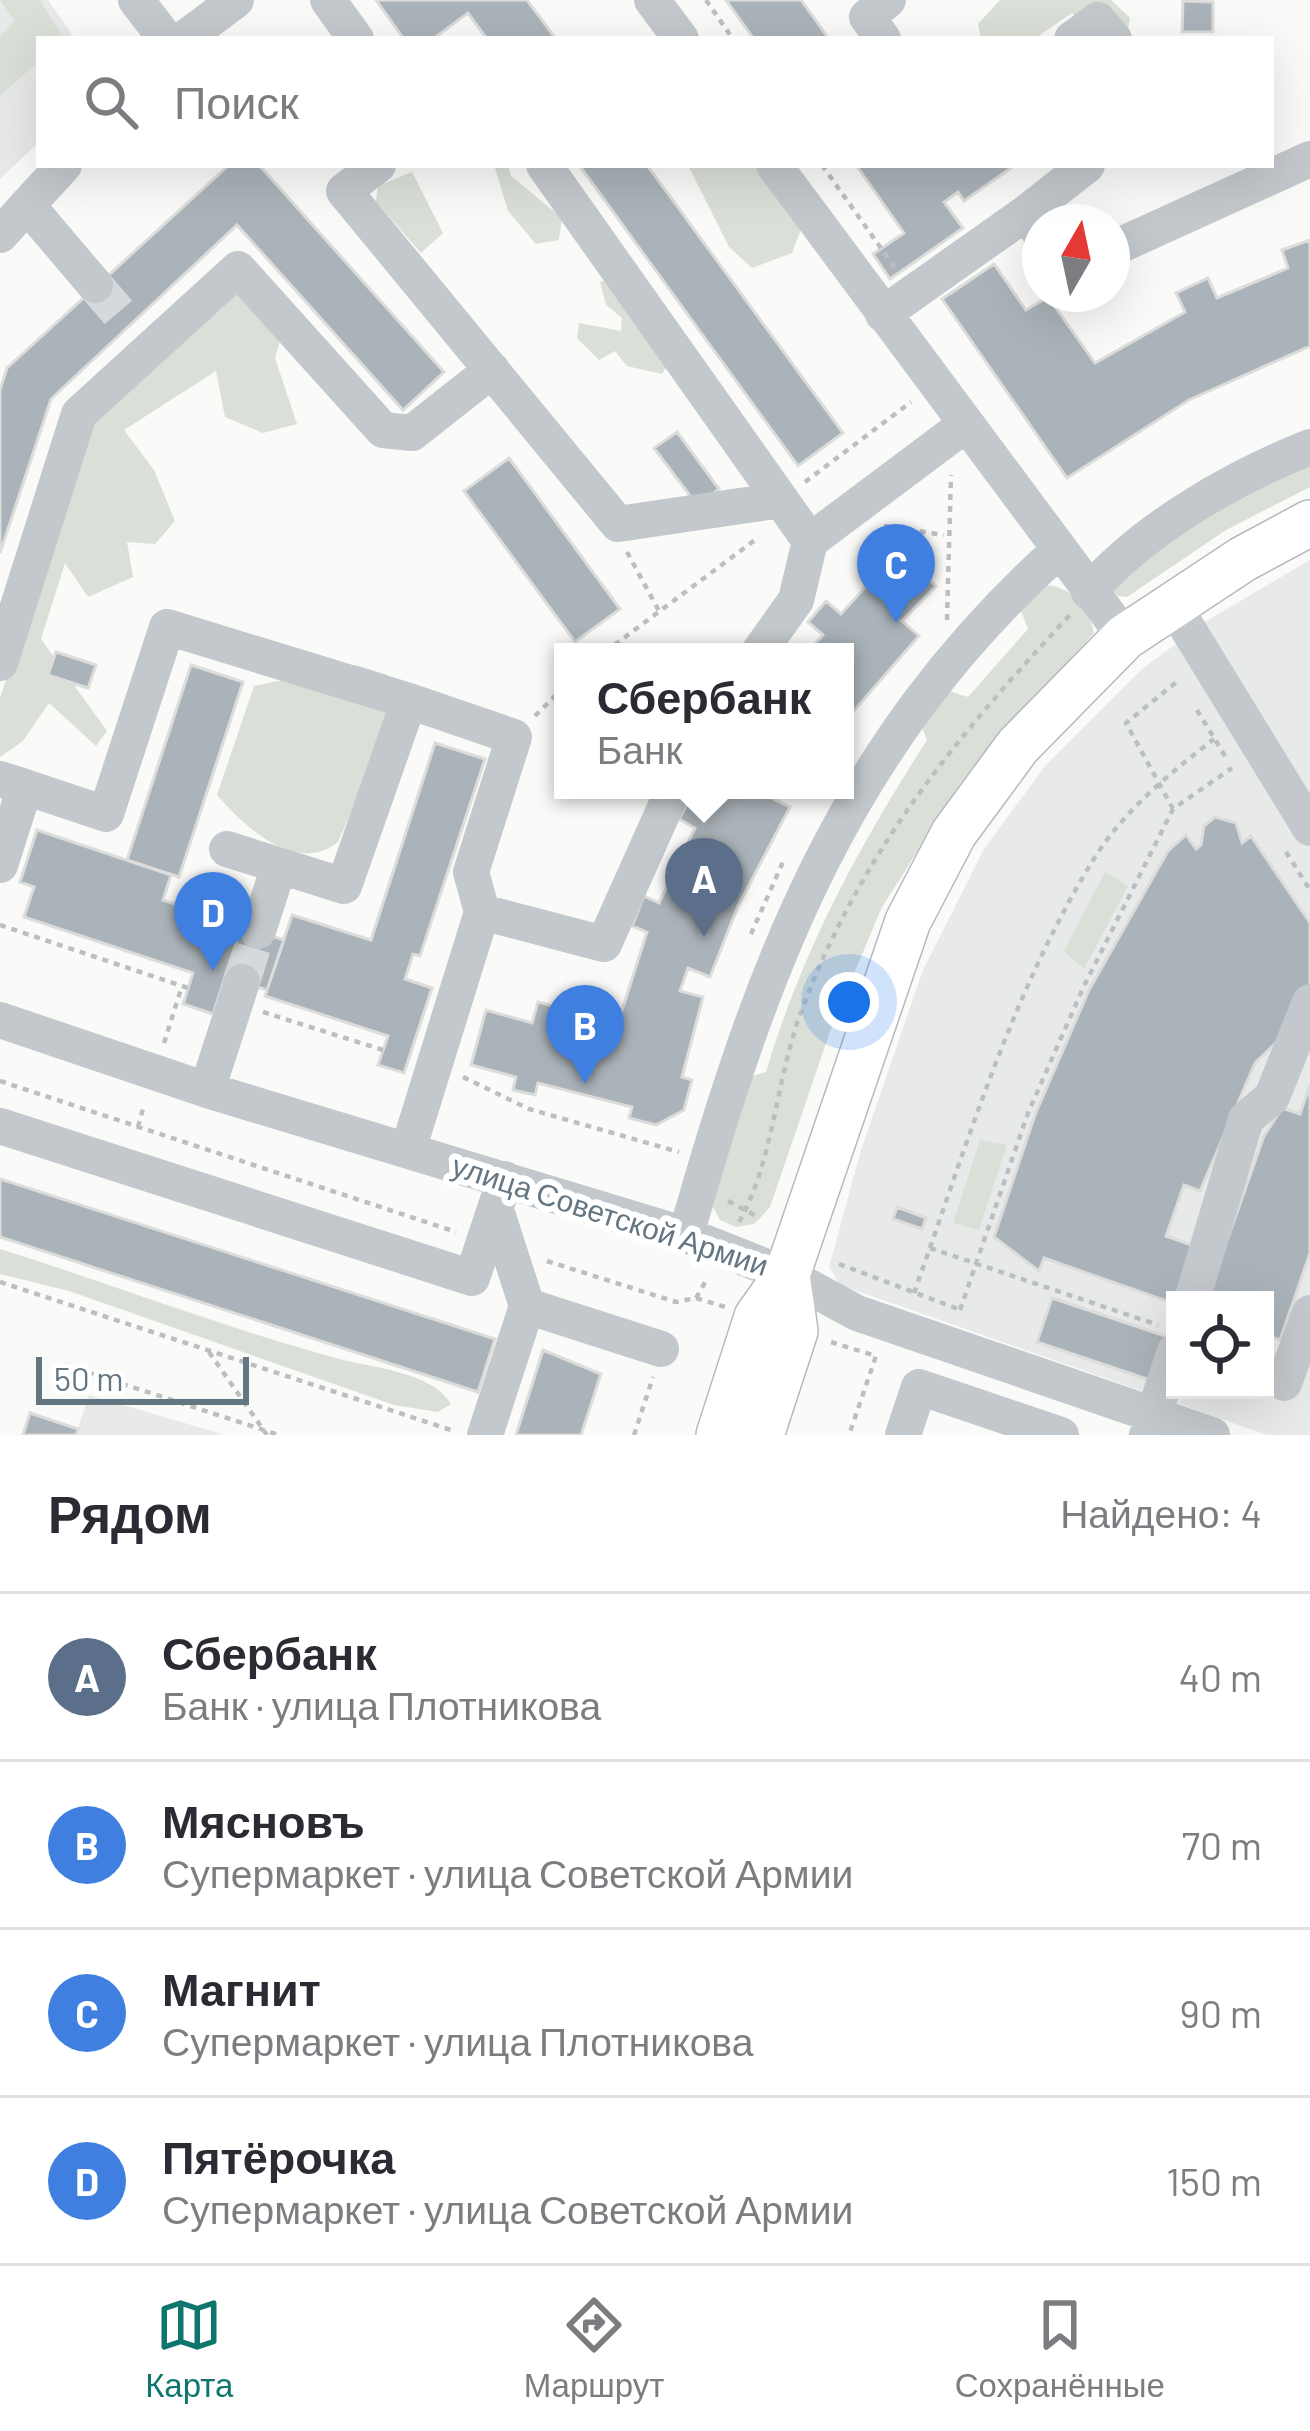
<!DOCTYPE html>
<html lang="ru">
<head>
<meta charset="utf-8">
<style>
  :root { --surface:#fff; --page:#f2f2f3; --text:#2b2b33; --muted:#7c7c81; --line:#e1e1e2; --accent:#0f766e }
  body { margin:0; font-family:Barlow,sans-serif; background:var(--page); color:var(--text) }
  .controls { position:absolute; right:36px; bottom:36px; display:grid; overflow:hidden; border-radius:0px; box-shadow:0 12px 48px #0002 }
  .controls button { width:108px; height:108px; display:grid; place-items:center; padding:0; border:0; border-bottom:3px solid var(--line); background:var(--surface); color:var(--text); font:60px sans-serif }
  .compass { position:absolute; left:1022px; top:204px; width:108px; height:108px; border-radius:50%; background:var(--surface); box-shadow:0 12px 48px #0002; rotate:9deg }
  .scale { position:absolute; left:36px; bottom:30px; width:213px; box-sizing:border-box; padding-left:12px; border:6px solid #657683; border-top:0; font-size:33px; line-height:42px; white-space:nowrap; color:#657683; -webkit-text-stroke:9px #fff; paint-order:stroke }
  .you { position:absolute; left:849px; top:1002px; width:42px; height:42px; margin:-30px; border:9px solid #fff; border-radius:50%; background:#1a73e8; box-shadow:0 0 0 18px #1a73e833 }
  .badge { display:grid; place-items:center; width:78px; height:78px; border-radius:50%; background:var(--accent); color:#fff; font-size:39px; font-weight:700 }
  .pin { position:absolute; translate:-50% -99px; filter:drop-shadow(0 3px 6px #0008) }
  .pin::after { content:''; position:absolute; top:63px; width:42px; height:36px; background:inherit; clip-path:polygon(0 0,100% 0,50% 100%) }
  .popup { position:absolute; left:554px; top:643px; width:300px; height:156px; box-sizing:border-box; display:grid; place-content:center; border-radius:0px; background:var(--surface); filter:drop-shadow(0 3px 9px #0005); font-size:39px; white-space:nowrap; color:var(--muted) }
  .popup b { font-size:45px; color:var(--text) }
  .popup::after { content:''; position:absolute; left:50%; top:100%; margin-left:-24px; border:24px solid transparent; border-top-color:var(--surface) }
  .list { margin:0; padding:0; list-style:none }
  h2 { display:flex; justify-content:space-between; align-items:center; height:156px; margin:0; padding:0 48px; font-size:51px }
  h2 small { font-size:39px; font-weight:400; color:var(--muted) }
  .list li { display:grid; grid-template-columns:78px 1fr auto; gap:36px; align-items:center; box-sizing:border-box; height:168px; padding:0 48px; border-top:3px solid var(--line) }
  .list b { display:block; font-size:45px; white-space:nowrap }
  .list p { margin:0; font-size:39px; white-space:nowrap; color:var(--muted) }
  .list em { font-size:39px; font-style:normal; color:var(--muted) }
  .icon { flex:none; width:66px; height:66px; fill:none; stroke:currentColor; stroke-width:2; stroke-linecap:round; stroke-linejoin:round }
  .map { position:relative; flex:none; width:1310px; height:1435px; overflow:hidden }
  .search { position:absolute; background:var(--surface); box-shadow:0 12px 48px #0002; left:36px; right:36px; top:36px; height:132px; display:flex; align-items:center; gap:30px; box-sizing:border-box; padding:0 42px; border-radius:0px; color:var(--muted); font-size:45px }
  .sheet { height:828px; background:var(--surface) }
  nav { display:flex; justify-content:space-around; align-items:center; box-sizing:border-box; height:168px; border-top:3px solid var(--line); background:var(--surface); font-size:33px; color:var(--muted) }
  nav a { display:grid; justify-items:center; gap:6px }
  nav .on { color:var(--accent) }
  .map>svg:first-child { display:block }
</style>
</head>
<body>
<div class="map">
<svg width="1310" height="1435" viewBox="0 0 1310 1435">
  <rect width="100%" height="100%" fill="#fafaf8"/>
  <path fill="#e8e9e9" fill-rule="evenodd" d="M0,0H48L75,39H39V142L0,179Z
    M1310,560V1435H1267L840,1285L829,1267L861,1150L923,970L984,849L1045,766L1142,669L1208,620ZM1175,1300H1265V1390H1175Z
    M89,1395L222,1434L221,1435H23L30,1413L78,1428Z"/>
  <path fill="#dadfd7" d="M0,0H40L64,39H39V61L0,96V36L15,21Z
    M1000,0H1111L1130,18L1126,39H1099L1072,13L1034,39H981L978,24Z
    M494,165H508L511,176L562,218L559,240L536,244L508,211Z
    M688,165H761L803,224L792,253L752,268L729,247Z
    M412,172L443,233L421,253L376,202L378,186Z
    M615,277L671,360L662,374L627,366L615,351L599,360L577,338L579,323L621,331L622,318L606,305L600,282Z
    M238,280L283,331L275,358L297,424L263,433L225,417L216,371L124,430L154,470L175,521L155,544L127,542L133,577L88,597L65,563L41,639L107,731L96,746L49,703L23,741L0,757V698L88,425Z
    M1310,462V487L1226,530L1127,597L1118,596L1111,588L1203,516Z
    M1045,585C1071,586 1089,608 1094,633L961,783L882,907L833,1023L770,1207L754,1224L736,1227L720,1220L711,1203L743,1079L766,1072C802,951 859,846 927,740L920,722L946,690L968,697L1028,629L1019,606Z
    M356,665L388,675L399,703L338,842C296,876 244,826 217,795L254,686Z
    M1105,872L1128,886L1084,969L1064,951Z
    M980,1140L1007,1145L979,1230L953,1223Z
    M0,1249C115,1285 227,1329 343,1360C376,1368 433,1373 451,1404L438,1412L394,1405L69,1291L0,1274Z"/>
  <path fill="#aab3b9" stroke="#dcdcda" stroke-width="3" d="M376,0H527L556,39H487L468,13L433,39H404Z
    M726,0H801L829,39H754Z
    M1183,1L1213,2V32H1182Z
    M229,165H259L444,372L403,410L237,225L51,399L0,553V390L7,368Z
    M579,165H647L843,433L798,466Z
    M856,165H1015L964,201L958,192L944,202L963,228L890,279L873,254L904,233Z
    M1310,240V346L1189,400L1067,478L942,299L994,264L1026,310L1048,297L1095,363L1185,312L1176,293L1208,278L1217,298L1288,268L1282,250Z
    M677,432L719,489L697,505L654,448Z
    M509,458L620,609L575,642L464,491Z
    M893,545L936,586L902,621L919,636L845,721V652H808L823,635L808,622L826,601L841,614L869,583L862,577Z
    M56,652L96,665L88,688L48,675Z
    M191,665L243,682L179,877L127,860Z
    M435,743L485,759L420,956L413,954L405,979L432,988L404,1073L378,1065L388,1036L265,996L292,915L371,940Z
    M715,790H774L769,797L790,807L738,906L710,977L688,968L680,991L703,997L682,1077L692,1080L684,1110L656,1125L629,1118L632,1107L538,1083L535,1095L513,1090L516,1077L471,1065L486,1010L532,1023L538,1002L618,1023L647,932L632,926L644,896L659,903L695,828L679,819L693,793L709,801Z
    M1215,817L1236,823L1242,843L1251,836L1310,923V1040L1290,1029L1255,1063L1200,1191L1184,1185L1166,1236L1203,1249L1175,1304L1044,1258L1039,1271L994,1237L1035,1115L1089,990L1168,851L1186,835L1196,849L1201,845L1204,826Z
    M37,830L171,875L163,900L242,926L213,1014L183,1004L193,973L24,917L34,887L20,882Z
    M242,926L284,940L267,990L225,976Z
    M1310,1085V1253L1280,1340L1265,1335V1300H1206L1264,1136L1282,1108L1300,1114Z
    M0,1179L495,1339L478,1392L0,1237Z
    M897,1207L926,1218L922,1229L893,1219Z
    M1052,1298L1171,1338L1156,1382L1037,1342Z
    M543,1350L601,1374L581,1435H516Z
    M30,1413L78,1429L76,1435H23Z"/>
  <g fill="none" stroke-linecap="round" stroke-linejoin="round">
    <path stroke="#d5d9db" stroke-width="36" stroke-dasharray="36 18" stroke-linecap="butt" d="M95,285L130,326
      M242,982L258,931"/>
    <defs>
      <path id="major" d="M719,1435L757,1317L787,1275L908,921L954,833L1018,746L1125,637L1243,559L1310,523
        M761,1435L795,1331L787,1275"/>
    </defs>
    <use href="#major" stroke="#b5babe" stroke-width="48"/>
    <path stroke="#bbbfc2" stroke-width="4.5" stroke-dasharray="6 6" stroke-linecap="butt" d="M706,0L733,39
      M822,165L895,268
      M805,482L911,402
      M884,526L944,535
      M627,552L659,611
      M947,620L951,475
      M605,652L759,537
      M1197,710L1228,761
      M535,716L563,688
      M1173,809L1126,723L1179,680
      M1286,852L1310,890
      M0,925L188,988
      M751,934L783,862
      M263,1012L383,1050
      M164,1043L182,986
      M463,1077L529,1109L679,1152
      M0,1081L456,1232
      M138,1127L144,1105
      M728,1201L760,1218
      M739,1222C774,1160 776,1079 801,1012C861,852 954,739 1070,615
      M930,1248L1158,1325
      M547,1261L676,1302L696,1298L725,1307
      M839,1264L958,1309
      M0,1282L451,1430
      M914,1293C966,1148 1011,994 1092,862C1122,812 1169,774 1214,739
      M696,1298L708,1277
      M960,1310L1028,1113L1084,986L1173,809L1232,768
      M831,1342L876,1356L849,1435
      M209,1352L267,1435
      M65,1365L279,1435
      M634,1435L653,1377"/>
    <path stroke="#c3c8cc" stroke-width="36" d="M136,0L166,39
      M328,0L356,39
      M652,0L681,39
      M184,39L236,0
      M883,39L867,17L888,0
      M1072,39L1098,20L1114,39
      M378,165L344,191L618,524L781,500
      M544,165L810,541
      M774,165L1125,637
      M27,205L95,285
      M1026,213L1087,165
      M0,235L64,165
      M1112,249L1310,159
      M883,314L1026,213L1040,233
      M1089,592C1143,529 1234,477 1310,447
      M1172,603L1310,828
      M759,652L796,600L810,541L965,425
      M0,663L79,414L238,269L383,430L412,433L492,370
      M0,779L25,787L0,865
      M25,787L106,814L167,627L409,701
      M227,849L344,886L409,701L514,737L471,872L482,912
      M258,931L278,869
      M0,1020L207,1090L686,1235L787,1275L857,1313L1212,1435
      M207,1090L242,982
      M0,1126L472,1278L505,1179
      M408,1150L482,912L604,944L673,790
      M686,1235C762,965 844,744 1058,551
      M1192,1300L1246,1119L1272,1097L1310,1002
      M527,1306L661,1349
      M1284,1383L1310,1313
      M485,1435L527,1306L496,1210
      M903,1435L919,1387L1061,1435
      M1147,1435L1175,1351"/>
    <use href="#major" stroke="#fff" stroke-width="45"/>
  </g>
  <g text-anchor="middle" stroke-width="12" stroke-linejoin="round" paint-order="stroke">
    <g font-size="30" fill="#657683" stroke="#fff">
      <text transform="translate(610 1216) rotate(18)" y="10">улица Советской Армии</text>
    </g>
  </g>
</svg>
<div class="controls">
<button><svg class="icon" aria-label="locate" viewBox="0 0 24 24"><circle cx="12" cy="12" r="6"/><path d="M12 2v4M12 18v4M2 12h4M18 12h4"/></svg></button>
</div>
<svg class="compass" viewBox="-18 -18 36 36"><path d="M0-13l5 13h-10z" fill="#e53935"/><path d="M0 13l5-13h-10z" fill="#7c7c81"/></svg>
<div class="scale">50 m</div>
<div class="you"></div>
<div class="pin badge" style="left:704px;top:937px;background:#5c6f8a">A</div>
<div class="popup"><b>Сбербанк</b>Банк</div>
<div class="pin badge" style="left:585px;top:1084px;background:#3f7fe0">B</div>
<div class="pin badge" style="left:896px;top:623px;background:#3f7fe0">C</div>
<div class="pin badge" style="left:213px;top:971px;background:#3f7fe0">D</div>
<div class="search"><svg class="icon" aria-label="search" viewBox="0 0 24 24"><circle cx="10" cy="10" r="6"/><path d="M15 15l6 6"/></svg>Поиск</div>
</div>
<section class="sheet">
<h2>Рядом<small>Найдено: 4</small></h2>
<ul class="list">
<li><span class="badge" style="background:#5c6f8a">A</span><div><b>Сбербанк</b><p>Банк · улица Плотникова</p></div><em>40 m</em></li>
<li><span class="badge" style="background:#3f7fe0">B</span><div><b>Мясновъ</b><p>Супермаркет · улица Советской Армии</p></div><em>70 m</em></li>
<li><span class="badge" style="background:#3f7fe0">C</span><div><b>Магнит</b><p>Супермаркет · улица Плотникова</p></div><em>90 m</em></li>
<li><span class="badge" style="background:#3f7fe0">D</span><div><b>Пятёрочка</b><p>Супермаркет · улица Советской Армии</p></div><em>150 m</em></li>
</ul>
</section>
<nav>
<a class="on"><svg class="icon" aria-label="map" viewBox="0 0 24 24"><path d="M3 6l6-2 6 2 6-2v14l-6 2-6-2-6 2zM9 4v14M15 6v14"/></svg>Карта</a>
<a><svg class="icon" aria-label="directions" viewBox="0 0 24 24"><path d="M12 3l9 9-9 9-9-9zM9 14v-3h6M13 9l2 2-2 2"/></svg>Маршрут</a>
<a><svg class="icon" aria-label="saved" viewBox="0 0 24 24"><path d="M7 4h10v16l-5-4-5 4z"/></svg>Сохранённые</a>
</nav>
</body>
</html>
